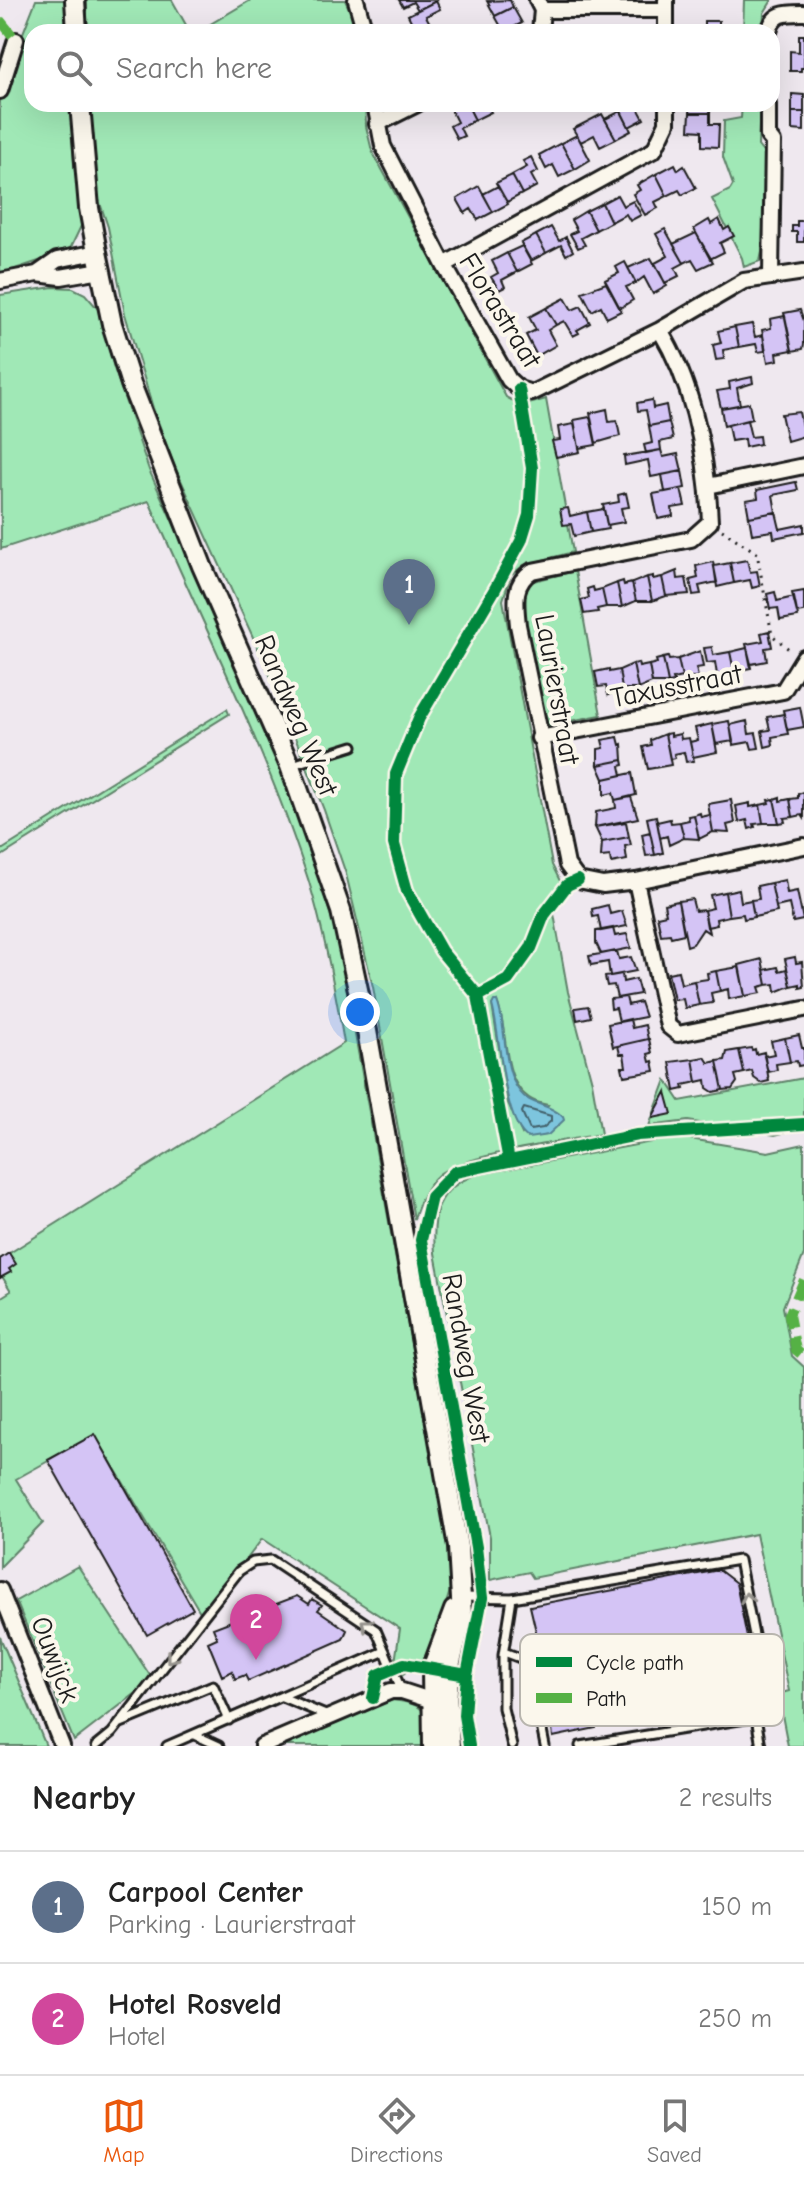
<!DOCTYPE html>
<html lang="en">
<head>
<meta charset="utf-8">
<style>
  :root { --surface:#fff; --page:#f2f2f2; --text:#222; --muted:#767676; --line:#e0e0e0; --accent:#ea580c }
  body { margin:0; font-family:"Comic Neue",sans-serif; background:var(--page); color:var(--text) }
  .you { position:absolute; left:360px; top:1012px; width:28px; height:28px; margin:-20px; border:6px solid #fff; border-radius:50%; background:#1a73e8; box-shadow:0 0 0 12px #1a73e833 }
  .badge { display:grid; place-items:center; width:52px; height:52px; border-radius:50%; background:var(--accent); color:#fff; font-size:26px; font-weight:700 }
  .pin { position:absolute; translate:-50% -66px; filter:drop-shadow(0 2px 4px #0008) }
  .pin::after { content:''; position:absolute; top:42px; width:28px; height:24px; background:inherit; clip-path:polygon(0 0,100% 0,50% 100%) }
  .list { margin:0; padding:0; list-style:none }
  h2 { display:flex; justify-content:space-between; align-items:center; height:104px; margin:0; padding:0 32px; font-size:34px }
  h2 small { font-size:26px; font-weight:400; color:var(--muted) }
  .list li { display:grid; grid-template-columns:52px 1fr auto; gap:24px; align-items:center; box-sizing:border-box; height:112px; padding:0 32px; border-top:2px solid var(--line) }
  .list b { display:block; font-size:30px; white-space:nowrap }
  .list p { margin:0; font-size:26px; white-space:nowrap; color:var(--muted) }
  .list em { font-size:26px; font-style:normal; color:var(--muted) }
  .icon { flex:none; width:44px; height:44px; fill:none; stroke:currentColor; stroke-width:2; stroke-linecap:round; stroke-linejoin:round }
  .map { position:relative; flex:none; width:804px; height:1746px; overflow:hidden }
  .search { position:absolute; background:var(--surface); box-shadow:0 8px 32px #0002; left:24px; right:24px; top:24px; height:88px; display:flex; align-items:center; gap:20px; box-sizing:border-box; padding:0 28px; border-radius:24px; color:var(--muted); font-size:30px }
  .sheet { height:328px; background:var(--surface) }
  nav { display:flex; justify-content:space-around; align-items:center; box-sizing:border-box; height:112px; border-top:2px solid var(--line); background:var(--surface); font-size:22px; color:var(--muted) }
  nav a { display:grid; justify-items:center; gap:4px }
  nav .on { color:var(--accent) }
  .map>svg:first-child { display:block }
</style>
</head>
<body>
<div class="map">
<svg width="804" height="1746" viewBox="0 0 804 1746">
  <rect width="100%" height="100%" fill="#efe8ef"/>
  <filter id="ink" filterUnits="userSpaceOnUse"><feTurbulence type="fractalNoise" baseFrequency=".0125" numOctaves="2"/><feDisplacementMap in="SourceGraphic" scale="16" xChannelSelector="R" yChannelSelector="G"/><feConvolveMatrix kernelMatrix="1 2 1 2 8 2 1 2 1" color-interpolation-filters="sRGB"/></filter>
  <g filter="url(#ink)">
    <path fill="#a0e8b6" stroke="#5e8269" stroke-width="2" fill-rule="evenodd" d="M36,0H65L67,32H32V104H71L74,165L82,224L71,247L63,253L0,274V99L14,56Z
      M87,0H172L190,32H87Z
      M251,0H345L360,32H197Z
      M744,0H772L764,13L763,32H743Z
      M89,104H365L366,126L372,151L506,397L522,406L546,399L573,552L524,565L511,575L503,600L552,865L561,883L555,896L554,914L568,992L592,1082L601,1134C566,1141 461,1155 438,1175C425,1186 419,1204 414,1219L373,987L346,874L324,810L268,670L174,465L153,408L125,314L108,227L98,197ZM497,1001C511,1037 498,1098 548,1105L522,1134L508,1103L492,1005Z
      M742,104H760L758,146L766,156L762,252L760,261L744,267L742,258L712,199L730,190L733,185L723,157L724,121L741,118Z
      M53,287L73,288L85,294L98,309L114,368L149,470L245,680L301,819L337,936L446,1535L452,1584L428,1663L417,1664L392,1682L400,1629L262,1539L203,1617L95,1435L16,1479L43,1523L0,1567V1298L11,1291L0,1273V1259L344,1043C335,989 325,935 309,882C267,751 204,627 149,501L1,549L0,295Z
      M575,571L601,715L544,726L521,602L529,582Z
      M227,709L229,714L0,857V851Z
      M804,1078V1128L775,1135L688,1121L649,1126L666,1080L680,1101Z
      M684,1138L768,1152L804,1144V1254L783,1307L792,1356L804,1367V1746H788L778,1694L789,1691L756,1534L533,1578L529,1572L490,1580V1537L435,1253C432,1215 436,1188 476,1175L662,1140Z
      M78,1566L153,1680L74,1741L16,1601Z
      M0,1637L46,1746H0Z
      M392,1700C429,1704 426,1712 427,1746H283Z"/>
    <path fill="#7dc5de" stroke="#568190" stroke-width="2" d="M494,1001H497C508,1030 501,1067 520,1092C530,1106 550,1103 563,1117L564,1120L548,1135L528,1138C502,1121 501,1035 492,1005Z"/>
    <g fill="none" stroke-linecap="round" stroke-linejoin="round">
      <path stroke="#43606a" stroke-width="2" d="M524,1108L551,1116V1121L543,1128L530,1130L522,1112Z"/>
    </g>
    <path fill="#d4c4f5" stroke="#1c1c1c" stroke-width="2" d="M399,0H438L418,10L413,2L403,7Z
      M510,0L513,7L495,16L487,1Z
      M436,1L440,9L426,16L433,29L428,32H408L406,27L412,23L408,15Z
      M513,7L522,23L510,29L512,32H504L495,16Z
      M704,21H719V31L691,32V28L704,29Z
      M799,35H804V68H801V71H790V51L799,52Z
      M792,94L804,95V112H792Z
      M463,104H467L475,120L460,128L464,136L457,139L450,126L457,122L451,110Z
      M467,104H486L491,112L475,120Z
      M617,104H645L638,108L644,119L629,127Z
      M690,104H711L710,113H690Z
      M621,111L631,131L616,139L605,119Z
      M792,112H804V131L792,130Z
      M690,113H710V124H719L718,147L702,146V131L689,130Z
      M602,114L616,139L600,147L594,135L581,142L573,129Z
      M577,135L590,160L575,169L561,143Z
      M561,143L575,169L559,177L553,165L546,169L539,155Z
      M531,157L538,171L531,175L537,186L522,194L512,175L527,167L523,161Z
      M675,164L678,170L684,166L696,188L682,195L679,190L667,196L656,174Z
      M656,174L667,196L655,202L658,208L645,215L633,194L640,190L637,185Z
      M512,175L522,194L507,202L496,183Z
      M479,186L493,212L478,220L471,209L465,213L457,199Z
      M498,186L508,204L493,212L483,194Z
      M617,195L623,206L633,201L641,215L630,221L626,214L611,222L602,203Z
      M602,203L611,222L596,230L586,211Z
      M586,211L596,230L581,238L585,245L578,248L570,234L577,231L571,220Z
      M719,219L724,230L729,227L734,236L720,243L724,252L710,259L694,229L709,220L711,224Z
      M797,221H804V242H797V232H792V226H797Z
      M551,227L559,241L566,237L573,251L566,255L561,245L546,253L536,235Z
      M665,229L684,263L675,268L679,276L665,283L655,263L668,256L656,234Z
      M696,233L713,262L698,269L692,259L684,263L673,244Z
      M536,235L546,253L531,261L521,243Z
      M522,246L532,264L517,272L507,253Z
      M507,253L517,272L502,280L505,287L499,290L491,277L498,273L492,261Z
      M651,258L667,286L653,294L644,277L636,283L628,268Z
      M625,262L636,283L626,287L633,300L620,308L605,280L619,273L616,267Z
      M606,283L621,311L607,318L601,306L592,311L582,292Z
      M565,298L572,310L581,306L590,323L577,330L579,333L573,336L564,321L556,325L546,308Z
      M546,308L556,325L548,330L556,345L537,356L526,335L536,330L529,317Z
      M800,310L804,321V344L803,349L792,351L784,313Z
      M785,316L792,350L777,353L778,360L768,362L762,330L771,328L770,319Z
      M752,324L755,337L763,335L765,351L758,352L756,344L739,347L735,327Z
      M735,327L739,347L723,350L724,359L716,360L713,345L721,343L718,331Z
      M752,377L753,383L737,388L740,405L721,408L717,391L730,389L729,382Z
      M652,400L653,408L666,405L669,422L649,426L646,410L638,411L637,403Z
      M749,403L752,419L724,426L721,408Z
      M607,409L609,422L617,421L620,436L596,443L590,413Z
      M799,412L804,436L787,441L781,414Z
      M590,417L596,445L579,448L574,420Z
      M747,420L751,437L759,436L760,444L745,447L744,439L731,441L728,425Z
      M669,422L673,439L660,442L661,450L646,453L644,445L652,443L649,426Z
      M574,424L580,452L556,457L552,441L560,440L558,427Z
      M661,450L663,457L678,454L682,471L651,477L648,460L625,465L624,456Z
      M682,471L685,488L665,492L662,475Z
      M796,482L798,490L773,495L776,512L749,517L746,500L758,498L757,490Z
      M681,489L685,506L672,508L673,516L658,519L653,494Z
      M626,493L629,507L621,508L624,522L607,525L603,505L619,502L618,495Z
      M568,508L570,516L587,512L591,532L574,536L571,524L563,525L560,509Z
      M604,509L608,529L591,532L587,512Z
      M776,512L780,529L804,524V532L774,538L773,531L752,534L749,517Z
      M747,560L750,572L757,571L760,586L752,588L750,580L734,583L730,563Z
      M713,562L717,582L699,586L701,594L693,595L690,580L698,578L696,566Z
      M730,563L734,583L717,587L714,566Z
      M677,571L678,579L686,578L689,594L666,596L662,577Z
      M653,576V579L662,577L666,596L652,601L647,577Z
      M647,577L652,601H636L632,583Z
      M623,581L624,585L632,583L636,601L622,607L617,583Z
      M617,583L622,607H606L602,589Z
      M593,587L594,591L602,589L606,607L597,609L598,612L584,614L581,600L589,598L587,589Z
      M804,591V612L797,613L792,593Z
      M775,592L777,601L794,597L798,617L780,620L778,608L770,609L767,594Z
      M769,631L772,647L765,648L767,661L751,664L746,644L763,641L761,633Z
      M712,647L713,655L730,652L734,671L717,675L715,662L707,663L704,648Z
      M747,648L751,668L734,671L730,652Z
      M700,651L703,667L696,668L698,677H682L678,659Z
      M668,657L669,660L678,659L682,677L673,679L674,682L668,683L663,658Z
      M663,658L668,683H652L649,665L657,663L656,660Z
      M638,663L639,667L649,665L652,683L638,689L633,664Z
      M633,664L638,689H622L619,670Z
      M609,669V672L619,670L622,689L608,695L606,686L598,687L595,672Z
      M800,707L804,727L787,730L783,710Z
      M784,714L788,734L772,737L773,745L765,747L762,731L770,730L767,717Z
      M729,721L733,741L716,744L712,724Z
      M747,721L749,734L756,733L759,748L752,749L750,742L733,745L730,725Z
      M712,724L717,752L693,757L690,742L698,740L695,728Z
      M671,733V736L680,734L681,739L689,738L694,761L686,762L684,752L674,754L675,758L670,759L665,734Z
      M665,734L671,765L648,769L643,747L651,745L650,740Z
      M618,737L620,745L622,744L623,760L598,765V749L604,748L602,740Z
      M623,760L624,765L620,766L622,775L604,779L598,765Z
      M632,773L636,795L615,800L613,793L604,795V779Z
      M804,792V818L802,815L793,817L790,799L798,798V794Z
      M631,797L638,818L595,827L596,812L616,808L615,800Z
      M780,797V801L790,799L793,817L784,818L785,822L779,823L774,799Z
      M774,799L779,823H763L760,805L769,803L768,800Z
      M731,800L735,823L727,825L729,833L713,832L708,804Z
      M750,803V807L760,805L763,823L754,824L755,827L749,829L747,820L739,822L736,806Z
      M700,813L701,817L710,815L713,832L699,839L694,815Z
      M694,815L699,839L684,838L680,822L689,820L688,816Z
      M656,816L663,853L655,855L647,818Z
      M670,819L671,823L680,822L684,838L669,845L667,836L660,838L657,822Z
      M626,822L629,837L602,842L595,827Z
      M650,832L655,855L646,856L642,834Z
      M629,837L631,845L625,846L627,860L611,863L610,856L601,857L602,842Z
      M785,880L787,893L797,891L803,920L793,922L789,904L776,907L771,883Z
      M771,883L777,912L754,917L751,900L759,899L757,886Z
      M739,889L741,902L751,900L754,917L744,919L743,914L729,916L725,892Z
      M725,892L729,916L716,919L717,925L707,927L704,910L713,908L710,895Z
      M692,899L695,911L704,910L709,933L703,929L693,944L687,946L678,901Z
      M678,901L684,934L671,937L670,934L661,935L657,916L666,914L664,904Z
      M608,905L610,914L622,911L627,926L601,931L598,916L593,917L592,909Z
      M613,928L615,936L627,934L631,948L601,954L596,943V931Z
      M617,951L619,959L631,957L636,971L610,976L608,962L591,965L589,956Z
      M795,957L796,963L802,962L804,987L800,988V984L791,986L785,959Z
      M762,959L767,985L759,987L761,993L745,996L739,965Z
      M739,967L745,996L729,999L728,989L720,991L716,971Z
      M778,967L779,971L787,969L791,986L776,992L775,984L767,985L764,970Z
      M678,971L681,984L694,981L699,1005L685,1008L683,999L674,1000L668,973Z
      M716,971L720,991L711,993L713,1003L699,1005L694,981L708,979L707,973Z
      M622,974L623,982L636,979L640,994L617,998L614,985L607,986L605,977Z
      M626,997L628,1005L640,1002L645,1017L619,1022L616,1008L611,1009L610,999Z
      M588,1006L591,1017L577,1020L575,1008Z
      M630,1019L632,1028L645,1025L648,1039L613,1047L608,1024Z
      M799,1035L802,1048H804V1065L798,1066L797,1061L790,1062L785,1038Z
      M785,1038L790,1062L776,1064L777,1070L768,1072L764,1056L774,1054L771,1041Z
      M648,1039H649L652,1053L648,1054L650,1062L653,1061L655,1071L624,1076L622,1067H626L624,1054H620L618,1046Z
      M751,1048L752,1050L755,1049L756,1054L764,1052L769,1081L761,1083L754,1078L752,1071L744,1073L739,1050Z
      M739,1050L744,1073L735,1075L737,1082L732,1089L723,1090L717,1061L725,1060L727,1052Z
      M705,1057L709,1063L717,1061L723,1090L713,1092L707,1088L706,1080L697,1082L693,1059Z
      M693,1059L697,1082L683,1085L684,1089L675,1091L670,1062Z
      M666,1092L672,1114L653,1118V1116Z
      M9,1253L16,1264L9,1269L11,1272L0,1278V1259Z
      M95,1434L193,1609L147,1635L48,1460Z
      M719,1570L736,1583L758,1692L596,1725V1728L553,1737L549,1706L546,1704L551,1703L548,1695V1685H542L544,1682L543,1676L541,1677V1668L538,1666H541L537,1658L542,1657L530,1606Z
      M297,1596L309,1604L312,1599L322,1605L318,1610L347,1630L343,1639L248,1681L245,1675L235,1679L232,1671L222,1676L208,1642L217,1638L213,1628Z"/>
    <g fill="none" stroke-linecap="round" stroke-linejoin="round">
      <defs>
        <path id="service" d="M292,765L353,746
          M462,1597L512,1598L739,1560L770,1715L580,1746
          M512,1598L503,1655V1708L512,1746
          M504,1652L528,1661L545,1746
          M282,1697L328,1716
          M756,1718L761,1746
          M121,1723L213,1685L229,1720
          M195,1735L219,1746
          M96,1746L112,1733L239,1571L253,1562L271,1560L376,1630L401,1689
          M167,1746L385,1651"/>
        <path id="minor" d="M356,0L365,32
          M537,0L542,10L540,32
          M542,10H666
          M666,32V0
          M769,32C773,12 787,13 804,13
          M0,91L16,40
          M375,104L383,146L444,265L509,380L519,389L532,393L660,330L744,281L804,272
          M768,104V136L773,142L771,275
          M377,124L417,104
          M444,265L654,150L667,123V104
          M37,274L57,260L97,252
          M0,281L37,274L61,277L101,270
          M660,330C694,386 707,457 710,522L691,539L532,571C512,584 516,604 518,625L567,865L578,880L603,885L636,881L804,846
          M708,486L804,466
          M539,738L783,691L804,657
          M636,881L668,1026L678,1034L804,1009
          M0,1590L62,1746
          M262,1746L391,1691H402L439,1703"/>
        <path id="tertiary" d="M75,0L77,32
          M80,104L89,208L97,252L112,324L131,384L202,566L290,766L341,911L367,1031L458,1547L462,1616L449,1671L447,1706L450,1746
          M433,1746L432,1669L454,1610"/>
      </defs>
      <use href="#service" stroke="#1c1c1c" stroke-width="13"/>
      <use href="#minor" stroke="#1c1c1c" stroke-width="20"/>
      <use href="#tertiary" stroke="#1c1c1c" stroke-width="24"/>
      <path stroke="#1c1c1c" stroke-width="3" stroke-dasharray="2 6" stroke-linecap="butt" d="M722,530L757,553L772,635L790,650"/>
      <use href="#service" stroke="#fbf7ec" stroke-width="7"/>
      <use href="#minor" stroke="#fbf7ec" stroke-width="14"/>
      <use href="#tertiary" stroke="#fbf7ec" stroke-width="18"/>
      <path stroke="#55b145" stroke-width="10" stroke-dasharray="20 10" stroke-linecap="butt" d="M0,20L16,40
        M804,1280L789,1315L796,1350L804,1357"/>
      <defs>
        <path id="cycleway" d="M478,996L508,980L531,948L544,915L567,885L578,880
          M509,1161L478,996L441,951L407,891L394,844L396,774L419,718L495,589L521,541L529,515L532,468L519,389
          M373,1698L378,1675L404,1664L467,1675
          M469,1746L464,1715L467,1675L482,1598L476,1547L421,1240L431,1197L455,1172L637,1135L804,1124"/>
      </defs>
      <use href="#cycleway" stroke="#fbf7ec" stroke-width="17"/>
      <use href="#cycleway" stroke="#00873e" stroke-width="12"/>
    </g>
    <defs><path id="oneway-chevron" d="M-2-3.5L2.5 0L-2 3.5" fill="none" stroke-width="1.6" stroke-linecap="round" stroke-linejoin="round" transform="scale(2)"/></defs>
    <g stroke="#97948e">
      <use href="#oneway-chevron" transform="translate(747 1598) rotate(-101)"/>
      <use href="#oneway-chevron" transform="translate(366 1624) rotate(-143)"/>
      <use href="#oneway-chevron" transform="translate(171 1658) rotate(128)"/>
    </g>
  </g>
  <g text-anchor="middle" stroke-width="8" stroke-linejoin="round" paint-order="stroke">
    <g font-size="28" fill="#1c1c1c" stroke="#fbf7ec">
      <text transform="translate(501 310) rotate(58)" y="10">Florastraat</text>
      <text transform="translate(676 685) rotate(-11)" y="10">Taxusstraat</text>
      <text transform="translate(558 689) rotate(80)" y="10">Laurierstraat</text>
      <text transform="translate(297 715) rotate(67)" y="10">Randweg West</text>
      <text transform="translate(467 1358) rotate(80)" y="10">Randweg West</text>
      <text transform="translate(56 1659) rotate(69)" y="10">Ouwijck</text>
    </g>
  </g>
  <rect x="520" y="1634" width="264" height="92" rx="12" fill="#fbf7ec" stroke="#b8b5ae" stroke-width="2"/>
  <rect x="536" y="1657" width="36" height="10" fill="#00873e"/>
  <rect x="536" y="1693" width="36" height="10" fill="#55b145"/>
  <g font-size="22" fill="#1c1c1c">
    <text x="586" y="1670">Cycle path</text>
    <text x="586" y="1706">Path</text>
  </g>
</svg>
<div class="you"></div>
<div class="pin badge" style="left:409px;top:625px;background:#5c6f8a">1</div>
<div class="pin badge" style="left:256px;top:1660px;background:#d1479c">2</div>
<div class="search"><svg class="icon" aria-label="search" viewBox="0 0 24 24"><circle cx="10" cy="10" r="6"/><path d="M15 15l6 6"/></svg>Search here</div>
</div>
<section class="sheet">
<h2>Nearby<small>2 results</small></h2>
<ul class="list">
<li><span class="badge" style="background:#5c6f8a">1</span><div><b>Carpool Center</b><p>Parking · Laurierstraat</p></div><em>150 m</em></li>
<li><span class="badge" style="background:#d1479c">2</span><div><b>Hotel Rosveld</b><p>Hotel</p></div><em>250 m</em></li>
</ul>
</section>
<nav>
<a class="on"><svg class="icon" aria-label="map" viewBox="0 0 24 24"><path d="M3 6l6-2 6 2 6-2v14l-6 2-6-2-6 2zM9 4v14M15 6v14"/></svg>Map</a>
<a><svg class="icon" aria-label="directions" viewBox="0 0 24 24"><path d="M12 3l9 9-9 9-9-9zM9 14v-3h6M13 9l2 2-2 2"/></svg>Directions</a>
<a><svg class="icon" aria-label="saved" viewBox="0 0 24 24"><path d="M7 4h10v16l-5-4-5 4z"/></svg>Saved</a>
</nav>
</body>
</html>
